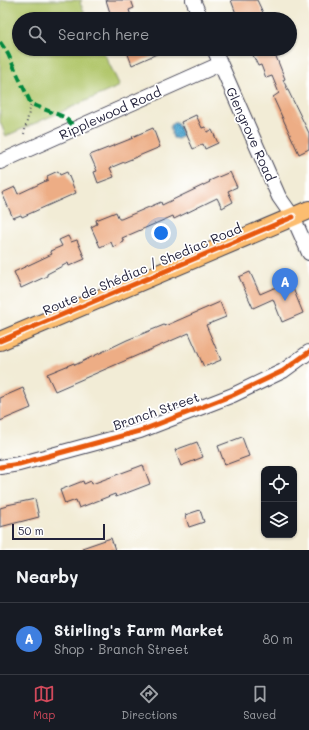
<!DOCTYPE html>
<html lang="en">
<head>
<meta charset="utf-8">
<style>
  :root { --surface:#171b24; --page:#20242c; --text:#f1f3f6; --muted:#9ea1a6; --line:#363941; --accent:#d1495b }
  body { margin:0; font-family:Mali,sans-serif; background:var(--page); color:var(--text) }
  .controls { position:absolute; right:12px; bottom:12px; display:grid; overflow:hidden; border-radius:8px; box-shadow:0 1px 3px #0004 }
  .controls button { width:36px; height:36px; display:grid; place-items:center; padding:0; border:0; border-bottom:1px solid var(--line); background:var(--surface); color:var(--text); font:20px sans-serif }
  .scale { position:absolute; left:12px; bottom:10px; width:93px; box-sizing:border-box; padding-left:4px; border:2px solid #22223b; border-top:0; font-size:11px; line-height:14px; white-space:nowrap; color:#22223b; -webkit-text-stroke:3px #fff; paint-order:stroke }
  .you { position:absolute; left:161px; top:233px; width:14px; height:14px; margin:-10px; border:3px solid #fff; border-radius:50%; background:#1a73e8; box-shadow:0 0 0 6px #1a73e833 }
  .badge { display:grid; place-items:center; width:26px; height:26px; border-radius:50%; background:var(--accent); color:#fff; font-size:13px; font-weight:700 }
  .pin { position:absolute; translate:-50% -33px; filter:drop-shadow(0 1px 2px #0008) }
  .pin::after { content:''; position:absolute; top:21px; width:14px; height:12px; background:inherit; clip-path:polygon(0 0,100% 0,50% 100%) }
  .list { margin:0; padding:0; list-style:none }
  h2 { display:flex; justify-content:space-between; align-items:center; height:52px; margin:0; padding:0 16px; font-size:17px }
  h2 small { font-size:13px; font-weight:400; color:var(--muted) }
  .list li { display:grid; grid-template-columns:26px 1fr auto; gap:12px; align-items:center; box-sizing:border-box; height:72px; padding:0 16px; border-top:1px solid var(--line) }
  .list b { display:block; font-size:15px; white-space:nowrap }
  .list p { margin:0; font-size:13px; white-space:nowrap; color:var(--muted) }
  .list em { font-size:13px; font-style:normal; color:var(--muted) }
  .icon { flex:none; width:22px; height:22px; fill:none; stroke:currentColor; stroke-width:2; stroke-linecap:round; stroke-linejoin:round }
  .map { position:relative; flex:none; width:309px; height:550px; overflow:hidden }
  .search { position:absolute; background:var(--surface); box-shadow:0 1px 3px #0004; left:12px; right:12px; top:12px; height:44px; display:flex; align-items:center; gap:10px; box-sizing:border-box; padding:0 14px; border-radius:22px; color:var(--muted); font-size:15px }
  .sheet { height:124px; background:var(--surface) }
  nav { display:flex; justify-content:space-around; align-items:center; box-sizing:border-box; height:56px; border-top:1px solid var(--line); background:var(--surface); font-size:11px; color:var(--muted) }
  nav a { display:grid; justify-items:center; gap:2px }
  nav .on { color:var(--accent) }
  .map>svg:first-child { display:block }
</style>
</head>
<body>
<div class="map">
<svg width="309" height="550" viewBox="0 0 309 550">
  <defs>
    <pattern id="water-waves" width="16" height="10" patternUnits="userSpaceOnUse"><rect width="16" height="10" fill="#57abd3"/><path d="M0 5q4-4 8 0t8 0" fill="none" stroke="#488bac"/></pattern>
  </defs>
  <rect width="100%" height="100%" fill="#fff"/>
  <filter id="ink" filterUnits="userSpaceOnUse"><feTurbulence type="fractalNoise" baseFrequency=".025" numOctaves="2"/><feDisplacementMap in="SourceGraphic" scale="8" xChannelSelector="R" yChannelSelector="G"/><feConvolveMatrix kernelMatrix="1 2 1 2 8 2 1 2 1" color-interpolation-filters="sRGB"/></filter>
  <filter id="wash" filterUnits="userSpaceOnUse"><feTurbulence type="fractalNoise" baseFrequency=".012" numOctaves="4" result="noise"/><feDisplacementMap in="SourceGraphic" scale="16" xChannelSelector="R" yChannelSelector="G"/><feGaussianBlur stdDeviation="0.9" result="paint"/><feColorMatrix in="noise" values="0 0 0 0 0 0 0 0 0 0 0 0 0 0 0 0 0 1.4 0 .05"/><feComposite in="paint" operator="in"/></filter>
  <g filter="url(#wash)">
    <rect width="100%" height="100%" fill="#f2ecd6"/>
    <path fill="#b1c66a" stroke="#6a7452" d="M0,0H82L80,3L88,19H19V49H102L120,86L6,136L0,122Z"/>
    <path fill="url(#water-waves)" stroke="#3c6687" d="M173,123H178L182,136L178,139L173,138L170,126Z"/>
    <g id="blocks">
      <path fill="#edad85" d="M106,0H131L134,8L129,10L132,19H112Z
        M231,0H257L266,19H238Z
        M126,49H168L132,65Z
        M262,49H273L285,79L283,80L309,133V149L299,154L273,97L279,93L272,76L266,78L261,65L258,66L252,53Z
        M196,115L202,128L205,127L207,132L212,130L218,143L205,149L203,144L193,149L181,122Z
        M153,128L160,147L110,168L114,177L98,183L94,172L97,171L90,155L133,138L132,137Z
        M58,171L60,175L67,172L76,193L22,217L21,215L13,218L2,193L15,187L18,194L48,180L47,176Z
        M230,172L237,187L228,191L233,202L222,208L217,198L174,219L173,216L122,238L124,242L113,247L111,242L100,247L91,227L97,224L96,220L116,212L119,219H121L161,202L162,205L210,182L209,181Z
        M68,236L71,242L77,240L85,259L69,266L68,263L47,274V276L21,288L14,272L52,254L50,251L62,246L59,240Z
        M250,272L260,294L290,281L303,313L282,322L273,299L253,308L239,277Z
        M220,302L226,317L206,325L221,360L204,367L189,333L55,391L47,374L74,363L75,365L127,340L164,325L165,326Z
        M23,388L31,408L0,421V398Z
        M242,437L249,456L225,465L218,446Z
        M197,442L203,457L181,466L175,450Z
        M143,465L150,484L116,497L115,494L79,508L76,500L65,504L60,490L83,481L84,484L91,481L92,484Z
        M35,499L39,517L0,527V508L7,506V505Z
        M200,510L204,522L189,527L185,515Z
        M111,538L115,550H82V548Z"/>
    </g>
  </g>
  <g filter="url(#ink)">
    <use href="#blocks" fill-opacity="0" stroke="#414052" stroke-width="1"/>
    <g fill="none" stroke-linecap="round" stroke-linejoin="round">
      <defs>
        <path id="minor" d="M193,0L201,19
          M214,49L279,197L293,217L309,253
          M0,162L220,64
          M0,467L19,464L140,431L233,395L283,371L309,352"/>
        <path id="major" d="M0,341L309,210"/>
      </defs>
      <use href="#minor" stroke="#414052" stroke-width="16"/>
      <use href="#major" stroke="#414052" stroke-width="20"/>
      <path stroke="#414052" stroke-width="2" stroke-dasharray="1 3" stroke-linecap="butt" d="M24,134L31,104"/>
      <use href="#minor" stroke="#fff" stroke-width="14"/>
      <use href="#major" stroke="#fcbd6f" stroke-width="18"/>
      <path stroke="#00873e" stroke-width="4" stroke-dasharray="8 4" stroke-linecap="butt" d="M0,42L8,54L31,104L64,117L76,128"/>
      <defs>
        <path id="cycleway" d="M0,341L293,217
          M0,467L19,464L140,431L233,395L283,371L309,352"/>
      </defs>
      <use href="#cycleway" stroke="#fff" stroke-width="8"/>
      <use href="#cycleway" stroke="#e8590c" stroke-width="5"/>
    </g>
  </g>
  <g text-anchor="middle" stroke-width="3.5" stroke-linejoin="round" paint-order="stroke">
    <g font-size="13" fill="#22223b" stroke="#fff">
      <text transform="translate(110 113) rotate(-24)" y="5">Ripplewood Road</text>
      <text transform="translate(251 134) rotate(66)" y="5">Glengrove Road</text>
      <text transform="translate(142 269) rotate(-23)" y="5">Route de Shédiac / Shediac Road</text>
      <text transform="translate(156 411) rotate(-19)" y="5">Branch Street</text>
    </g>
  </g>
</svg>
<div class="controls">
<button><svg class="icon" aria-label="locate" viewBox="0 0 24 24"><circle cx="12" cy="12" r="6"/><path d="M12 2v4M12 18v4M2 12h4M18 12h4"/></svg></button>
<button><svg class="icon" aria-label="layers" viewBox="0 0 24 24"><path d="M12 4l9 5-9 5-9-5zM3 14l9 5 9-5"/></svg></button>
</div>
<div class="scale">50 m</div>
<div class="you"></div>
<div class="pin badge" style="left:285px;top:301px;background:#3f7fe0">A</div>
<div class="search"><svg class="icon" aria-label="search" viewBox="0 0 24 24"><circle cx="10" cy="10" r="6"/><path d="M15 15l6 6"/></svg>Search here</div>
</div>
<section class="sheet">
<h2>Nearby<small></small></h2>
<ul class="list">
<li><span class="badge" style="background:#3f7fe0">A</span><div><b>Stirling's Farm Market</b><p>Shop · Branch Street</p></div><em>80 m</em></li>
</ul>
</section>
<nav>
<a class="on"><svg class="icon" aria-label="map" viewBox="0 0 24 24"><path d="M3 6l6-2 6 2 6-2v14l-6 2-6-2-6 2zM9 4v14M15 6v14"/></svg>Map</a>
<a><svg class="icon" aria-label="directions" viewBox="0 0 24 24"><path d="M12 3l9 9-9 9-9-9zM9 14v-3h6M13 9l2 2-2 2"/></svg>Directions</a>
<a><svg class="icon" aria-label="saved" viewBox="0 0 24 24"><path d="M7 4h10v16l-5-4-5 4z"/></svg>Saved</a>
</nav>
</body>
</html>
